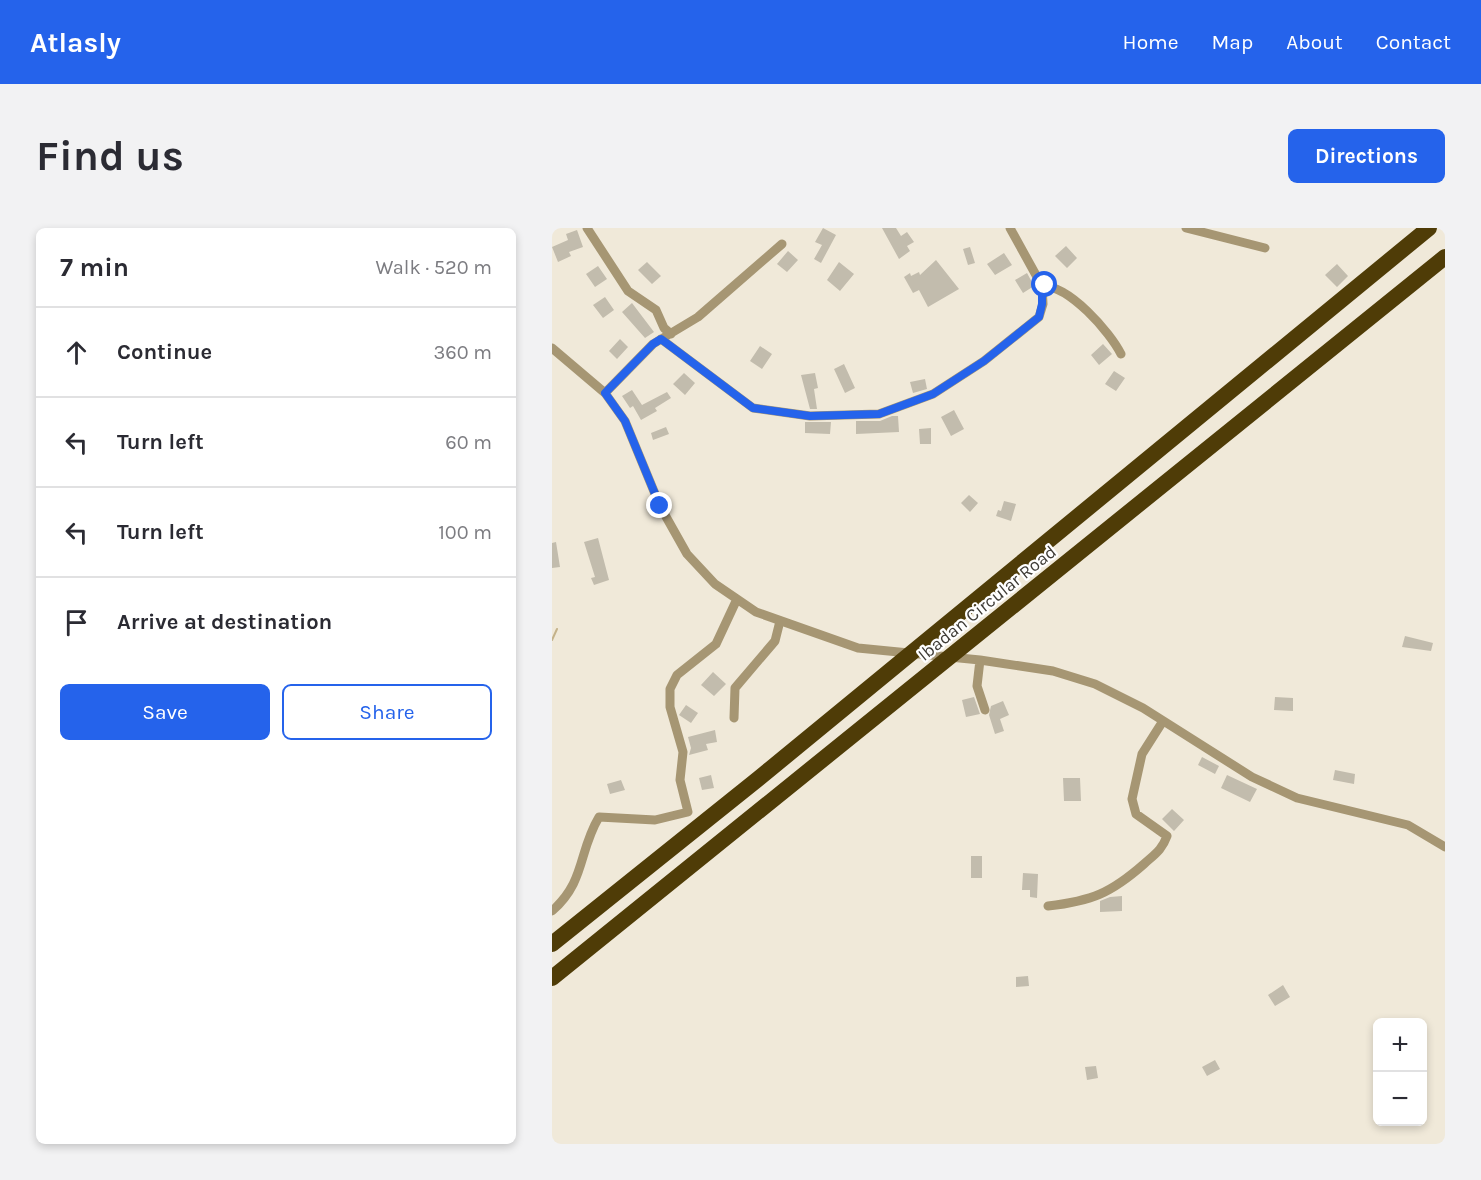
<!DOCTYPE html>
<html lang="en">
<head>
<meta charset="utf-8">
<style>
  :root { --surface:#fff; --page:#f2f2f3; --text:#2b2b33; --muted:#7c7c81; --line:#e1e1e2; --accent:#2563eb }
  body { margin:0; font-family:Karla,sans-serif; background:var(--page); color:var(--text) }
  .controls { position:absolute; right:18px; bottom:18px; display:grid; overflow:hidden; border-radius:9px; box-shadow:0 3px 9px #0003 }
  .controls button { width:54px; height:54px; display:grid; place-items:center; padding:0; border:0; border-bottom:2px solid var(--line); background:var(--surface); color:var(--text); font:30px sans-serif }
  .stop { position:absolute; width:18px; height:18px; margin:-14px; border:4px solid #2563eb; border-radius:50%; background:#fff }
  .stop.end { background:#2563eb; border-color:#fff; box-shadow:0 2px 6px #0008 }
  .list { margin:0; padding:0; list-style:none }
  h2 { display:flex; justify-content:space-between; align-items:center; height:78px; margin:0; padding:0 24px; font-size:26px }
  h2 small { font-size:20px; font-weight:400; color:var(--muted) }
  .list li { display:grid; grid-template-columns:39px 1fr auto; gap:18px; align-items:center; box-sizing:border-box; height:90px; padding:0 24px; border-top:2px solid var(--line) }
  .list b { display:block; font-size:22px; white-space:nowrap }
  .list em { font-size:20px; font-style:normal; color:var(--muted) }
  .actions { display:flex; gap:12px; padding:18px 24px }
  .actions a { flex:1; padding:14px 0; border:2px solid var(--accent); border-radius:9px; text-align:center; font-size:21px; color:var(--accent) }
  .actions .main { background:var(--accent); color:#fff }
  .icon { flex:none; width:33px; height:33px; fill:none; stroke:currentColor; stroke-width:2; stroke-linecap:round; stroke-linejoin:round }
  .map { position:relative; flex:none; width:893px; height:916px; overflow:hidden; border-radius:9px }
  header { display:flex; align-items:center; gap:36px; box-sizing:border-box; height:84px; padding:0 30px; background:var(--accent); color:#fff }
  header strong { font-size:28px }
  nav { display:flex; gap:33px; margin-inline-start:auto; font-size:21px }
  .intro { display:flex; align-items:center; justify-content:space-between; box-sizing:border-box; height:144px; padding:0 36px }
  h1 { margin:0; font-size:42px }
  .button { padding:15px 27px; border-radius:9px; background:var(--accent); color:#fff; font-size:21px; font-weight:700 }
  main { display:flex; gap:36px; padding:0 36px }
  aside { flex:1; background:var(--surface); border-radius:9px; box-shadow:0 3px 9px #0003 }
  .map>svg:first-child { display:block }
</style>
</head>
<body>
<header>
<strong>Atlasly</strong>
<nav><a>Home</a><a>Map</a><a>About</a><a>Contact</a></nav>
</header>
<div class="intro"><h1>Find us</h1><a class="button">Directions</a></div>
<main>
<aside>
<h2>7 min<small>Walk · 520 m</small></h2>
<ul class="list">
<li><svg class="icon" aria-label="ahead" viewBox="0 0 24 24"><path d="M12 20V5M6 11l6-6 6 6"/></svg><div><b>Continue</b></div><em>360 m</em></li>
<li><svg class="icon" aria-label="left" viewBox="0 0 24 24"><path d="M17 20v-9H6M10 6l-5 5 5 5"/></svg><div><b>Turn left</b></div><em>60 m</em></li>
<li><svg class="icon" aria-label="left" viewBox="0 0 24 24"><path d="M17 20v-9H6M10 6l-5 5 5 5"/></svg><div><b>Turn left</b></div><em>100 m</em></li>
<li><svg class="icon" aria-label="arrive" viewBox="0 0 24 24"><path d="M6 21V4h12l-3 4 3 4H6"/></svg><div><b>Arrive at destination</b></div></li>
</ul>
<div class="actions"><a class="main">Save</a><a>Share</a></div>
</aside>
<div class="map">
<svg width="893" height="916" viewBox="0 0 893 916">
  <rect width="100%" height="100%" fill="#f0e9d9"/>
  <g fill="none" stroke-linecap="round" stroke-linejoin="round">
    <path stroke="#c4b28a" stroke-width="2" d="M0,412L5,401"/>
  </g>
  <path fill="#c2bcad" d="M271,0L284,7L269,35L262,31L270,17L263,14Z
    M330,0H344L349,8L355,4L362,14L355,18L358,23L347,31Z
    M25,2L31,19L17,24L19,28L6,34L0,19L16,12L14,6Z
    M514,18L525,30L515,40L503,28Z
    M418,19L423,35L416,37L411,21Z
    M236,23L246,32L235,44L225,36Z
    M452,25L460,37L443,47L435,36Z
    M384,32L407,61L376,79L367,62L361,65L352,49L358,45L359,48L367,44L368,47Z
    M95,34L109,48L100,56L86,42Z
    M287,34L302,46L288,63L275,52Z
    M785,36L796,48L785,59L773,47Z
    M46,38L55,51L43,59L34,46Z
    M475,45L482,58L471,65L463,52Z
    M53,69L62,82L51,90L41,77Z
    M80,75L102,104L93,110L70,84Z
    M68,111L76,119L65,131L57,123Z
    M551,116L560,126L547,137L539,127Z
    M208,118L220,126L210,141L198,133Z
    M292,136L303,160L293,165L282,141Z
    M562,143L573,150L564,163L553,156Z
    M132,145L143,155L133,167L121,156Z
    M263,145L266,160L262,161L265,181H258L249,147Z
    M373,151L375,161L361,165L358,154Z
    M80,162L90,177L115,164L119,170L103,180L105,183L89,192L81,178L78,180L70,168Z
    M402,182L412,201L399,208L389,189Z
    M340,188H346L347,204L304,206V193H328Z
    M253,194H279L278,206L253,205Z
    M114,199L117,206L101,212L99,205Z
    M379,200V216H368L367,201Z
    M417,267L426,275L418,284L409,275Z
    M452,273L464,276L459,293L444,288L446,282L449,283Z
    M46,310L57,352L42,357L39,350L43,349L32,314Z
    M4,314L8,339L0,340V315Z
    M853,408L881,415L879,423L850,419Z
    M161,444L174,456L162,468L149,457Z
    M422,469L428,486L414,489L410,472Z
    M723,469L741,470V483L722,482Z
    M451,473L457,487L448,491L452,503L443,506L437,487L439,478Z
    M134,477L146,485L139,495L127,487Z
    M163,502L165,514L154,516L156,522L137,527L139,520L136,509Z
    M650,529L667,538L663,546L646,537Z
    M783,542L803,546L802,556L781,552Z
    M159,547L162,560L150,562L147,550Z
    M675,547L705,561L698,574L669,560Z
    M511,550H528L529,573H512Z
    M69,552L73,562L58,566L55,556Z
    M620,581L632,592L622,603L610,591Z
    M419,628H430V650H419Z
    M471,645L486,646L485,670L478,669V662H470Z
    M570,668V683L548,684V673L558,669Z
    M476,748L477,758L464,759V749Z
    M731,757L738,769L723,778L716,767Z
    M663,832L668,841L655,848L650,839Z
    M544,838L546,850L535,852L533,839Z"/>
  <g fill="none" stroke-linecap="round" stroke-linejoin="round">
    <path stroke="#a69673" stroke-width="9" d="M35,0L76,63L104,82L112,100L119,106
      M634,0L713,20
      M490,58C517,57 558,104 569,126
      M109,111L201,180L258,188L327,186L381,166L432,133L487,89L491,76L490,58L458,0
      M0,120L53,165L73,193L108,278L135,326L163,356L204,384L306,420L428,432L501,443L543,456L591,480L700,549L745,570L856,597L893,619
      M53,165L101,116L146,89L230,16
      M428,432L425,458L433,482
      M182,490L183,460L223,413L228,393
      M496,678C540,673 559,665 592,636C603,626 610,622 615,608L584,586L580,571L590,526L611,493
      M0,683C34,653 26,624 47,589L103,592L136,584L128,552L131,524L118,479V461L125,447L164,416L185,371"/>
    <path stroke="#4f3c07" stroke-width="16" d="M0,716L206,551L877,0
      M0,750L893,29"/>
  </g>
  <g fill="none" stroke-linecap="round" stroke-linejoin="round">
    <path stroke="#2563eb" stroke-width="8" d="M108,278L73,193L53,165L101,116L109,111L201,180L258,188L327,186L381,166L432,133L487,89L490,76V58L493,57"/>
  </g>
  <g text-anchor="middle" stroke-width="4.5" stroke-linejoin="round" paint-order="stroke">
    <g font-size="18" fill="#3e3b35" stroke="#fff">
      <text transform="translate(435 375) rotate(-39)" y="6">Ibadan Circular Road</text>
    </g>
  </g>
</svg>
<div class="controls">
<button>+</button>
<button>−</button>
</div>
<div class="stop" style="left:493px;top:57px"></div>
<div class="stop end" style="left:108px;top:278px"></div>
</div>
</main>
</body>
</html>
